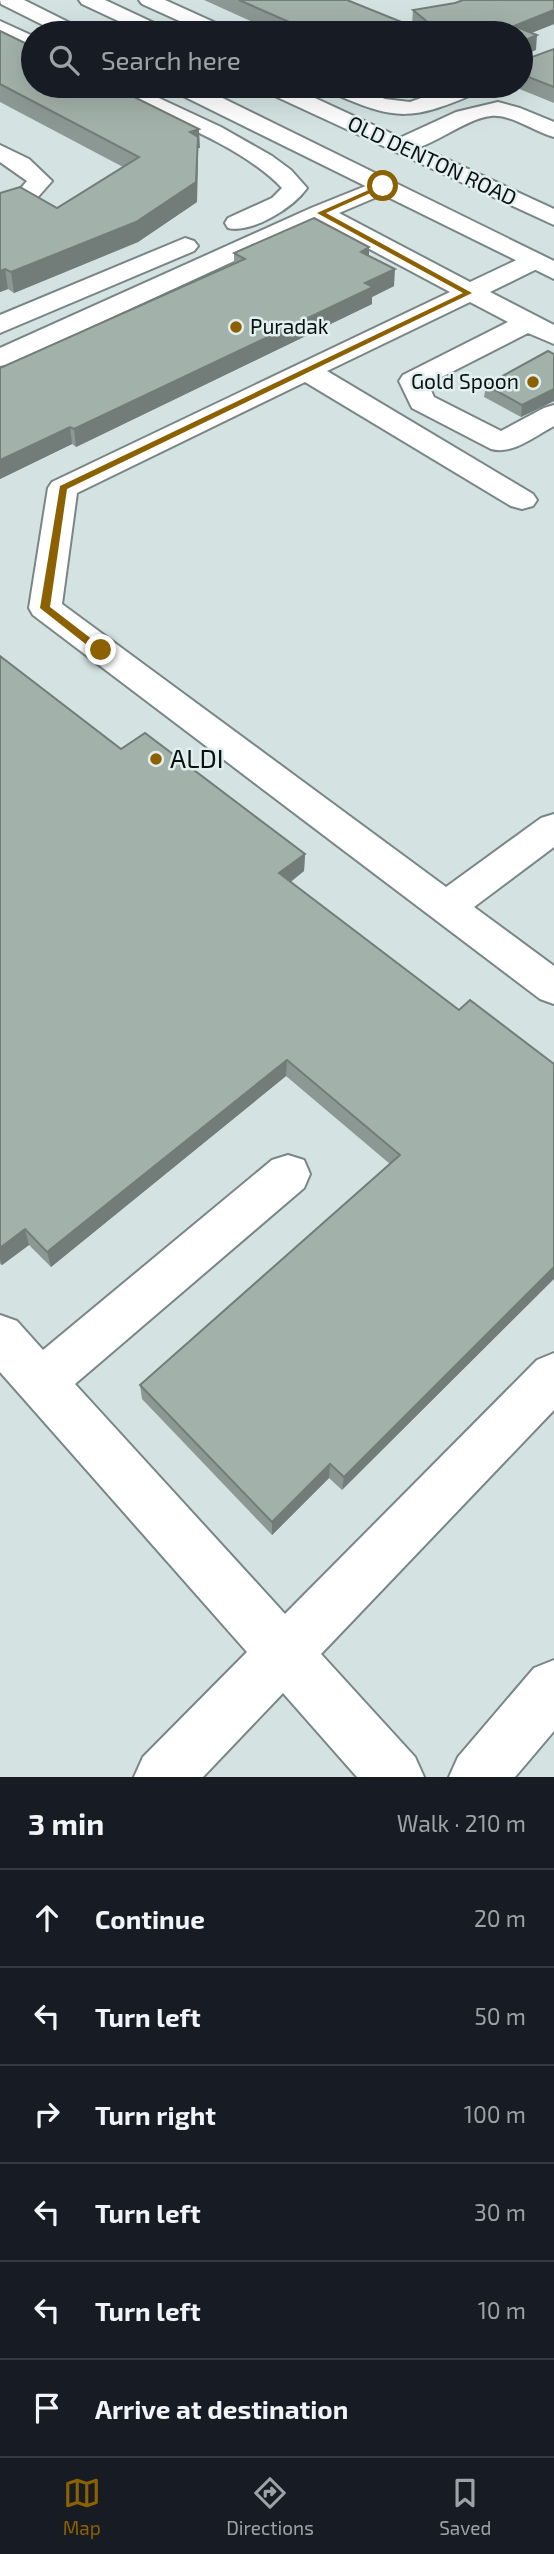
<!DOCTYPE html>
<html lang="en">
<head>
<meta charset="utf-8">
<style>
  :root { --surface:#171b24; --page:#242831; --text:#f1f3f6; --muted:#9ea1a6; --line:#363941; --accent:#8b6102 }
  body { margin:0; font-family:"Exo 2",sans-serif; background:var(--page); color:var(--text) }
  .stop { position:absolute; width:21px; height:21px; margin:-16px; border:5px solid #8b6102; border-radius:50%; background:#fff }
  .stop.end { background:#8b6102; border-color:#fff; box-shadow:0 2px 7px #0008 }
  .list { margin:0; padding:0; list-style:none }
  h2 { display:flex; justify-content:space-between; align-items:center; height:91px; margin:0; padding:0 28px; font-size:30px }
  h2 small { font-size:23px; font-weight:400; color:var(--muted) }
  .list li { display:grid; grid-template-columns:46px 1fr auto; gap:21px; align-items:center; box-sizing:border-box; height:98px; padding:0 28px; border-top:2px solid var(--line) }
  .list b { display:block; font-size:26px; white-space:nowrap }
  .list em { font-size:23px; font-style:normal; color:var(--muted) }
  .icon { flex:none; width:38px; height:38px; fill:none; stroke:currentColor; stroke-width:2; stroke-linecap:round; stroke-linejoin:round }
  .map { position:relative; flex:none; width:554px; height:1777px; overflow:hidden }
  .search { position:absolute; background:var(--surface); box-shadow:0 7px 28px #0002; left:21px; right:21px; top:21px; height:77px; display:flex; align-items:center; gap:18px; box-sizing:border-box; padding:0 24px; border-radius:38px; color:var(--muted); font-size:26px }
  .sheet { height:679px; background:var(--surface) }
  nav { display:flex; justify-content:space-around; align-items:center; box-sizing:border-box; height:98px; border-top:2px solid var(--line); background:var(--surface); font-size:19px; color:var(--muted) }
  nav a { display:grid; justify-items:center; gap:4px }
  nav .on { color:var(--accent) }
  .map>svg:first-child { display:block }
</style>
</head>
<body>
<div class="map">
<svg width="554" height="1777" viewBox="0 0 554 1777">
  <rect width="100%" height="100%" fill="#d4e3e2"/>
  <g fill="none" stroke-linecap="round" stroke-linejoin="round">
    <defs>
      <path id="minor" d="M139,0H165L229,29L232,33H206L142,4Z
        M0,21L33,36V50L0,35Z
        M105,86H133L221,127L272,156L291,170L307,188C294,207 252,234 228,228L225,223L228,218L272,198L282,188C243,146 160,116 108,91Z
        M325,86H354L385,99L410,102L455,86H484L481,91C411,121 398,122 328,91Z
        M498,102L520,108L554,122V137C534,132 512,114 491,116C461,119 420,158 393,151L390,146L393,141L456,112Z
        M0,145L29,159L52,181L37,198L0,212V196L21,188L27,181L0,162Z
        M383,179L391,181L395,186L391,191L339,213L470,282L525,256L534,253L543,256L547,261L543,266L490,292L554,325V344L528,333L428,384L434,397L501,431L544,408L554,405V426C535,436 513,455 491,449L412,408L399,381L403,375L508,322L470,302L327,371L533,494L537,500L533,506L522,509L511,506L305,382L77,493L62,604L446,887L541,818L554,814V847L474,907L554,966V1004L540,999L33,615L29,608L48,488L52,482L450,292L319,222L10,364L0,366V348L311,208Z
        M185,238L194,241L198,246L194,251L0,333V315Z
        M288,1155L304,1160L310,1174L304,1188L75,1384L285,1614L537,1360L554,1353V1410L321,1654L415,1757L424,1777H357L283,1693L203,1777H134L143,1757L247,1652L0,1372V1315L17,1321L43,1350L272,1160Z"/>
      <path id="major" d="M0,0H24L82,29L85,33H59L1,4Z
        M79,0H105L167,29L170,33H144L82,4Z
        M170,86H198L554,261V279L173,91Z
        M261,86H289L554,209V225L264,91Z
        M554,1660V1731L515,1777H449L458,1757L534,1668Z"/>
    </defs>
    <use href="#minor" stroke="#788685" stroke-width="4"/>
    <use href="#major" stroke="#788685" stroke-width="4"/>
    <use href="#minor" fill="#fff" fill-rule="evenodd"/>
    <use href="#major" fill="#fff" fill-rule="evenodd"/>
  </g>
  <path fill="#8c9893" d="M204,0H347L417,28L412,24L413,10L554,24L531,33L536,50L521,33H277Z
    M0,31L200,148H198L197,202L138,242L14,293L8,289L0,292V193L57,208L123,167L0,102Z
    M554,49V103L512,86H521V58L524,60Z
    M369,247V256L394,286L372,297V304L76,447L72,444L0,479V368L234,264V253Z
    M554,354V401L521,417L484,397L486,385Z
    M0,656L121,749L305,854L304,871L291,882L459,1010L342,1490L329,1478L272,1535L142,1399L140,1385L390,1164L286,1076L51,1267L29,1245L2,1265L0,1264Z"/>
  <path fill="#727c78" d="M554,10V24L521,37L514,26Z
    M537,35L536,50L521,56V42Z
    M199,129L200,148H198L197,202L138,242L14,293L11,272L190,132Z
    M369,247V264L361,252Z
    M5,269L8,289L0,292V271Z
    M395,269L394,286L372,297V304L76,447L74,429Z
    M554,389V401L521,417L522,405Z
    M70,427L72,444L0,479V460Z
    M305,854L304,871L279,890V873Z
    M287,1060L286,1076L51,1267L47,1252Z
    M25,1229L29,1245L2,1265L0,1259V1248Z
    M554,1267V1279L342,1490L344,1477Z
    M330,1464L329,1478L272,1535V1522Z"/>
  <path fill="#a3b1ab" stroke="#727c78" stroke-width="2" d="M239,0H347L424,31L423,33H341L296,25Z
    M463,0H554V10L514,26L537,35L521,42V33H441L413,10L455,3Z
    M0,31L33,47V86H112L199,129L190,132L198,137L196,182L136,222L11,272L5,269L0,271V193L20,187L57,208L139,157L0,84Z
    M554,49V87L521,74V58L524,60Z
    M314,218L369,247L361,252L395,269L365,283L373,287L74,429L70,427L0,460V368L245,259L234,253Z
    M548,351L554,354V389L522,405L486,385Z
    M0,656L121,749L145,733L305,854L279,873L459,1010L470,1000L554,1064V1267L344,1477L330,1464L272,1522L140,1385L400,1155L287,1060L47,1252L25,1229L0,1248Z"/>
  <path fill="#8b6102" d="M380,185L386,186L326,213L472,293L67,489L50,607L106,650L97,653L40,608L60,486L463,293L317,213Z"/>
  <g fill="#8b6102" stroke="#e1f0ef" stroke-width="2.5">
    <circle cx="236" cy="327" r="7"/>
    <circle cx="533" cy="382" r="7"/>
    <circle cx="156" cy="759" r="7"/>
  </g>
  <g text-anchor="middle" stroke-width="5" stroke-linejoin="round" paint-order="stroke">
    <g font-size="21" fill="#0b1010" stroke="#e1f0ef">
      <text transform="translate(432 161) rotate(25)" y="7">OLD DENTON ROAD</text>
    </g>
    <g font-size="21" fill="#0b1010" stroke="#e1f0ef" text-anchor="start">
      <text x="250" y="334">Puradak</text>
      <text x="519" y="389" text-anchor="end">Gold Spoon</text>
    </g>
    <g font-size="26" fill="#0b1010" stroke="#e1f0ef" text-anchor="start">
      <text x="170" y="768">ALDI</text>
    </g>
  </g>
</svg>
<div class="stop" style="left:383px;top:186px"></div>
<div class="stop end" style="left:101px;top:650px"></div>
<div class="search"><svg class="icon" aria-label="search" viewBox="0 0 24 24"><circle cx="10" cy="10" r="6"/><path d="M15 15l6 6"/></svg>Search here</div>
</div>
<section class="sheet">
<h2>3 min<small>Walk · 210 m</small></h2>
<ul class="list">
<li><svg class="icon" aria-label="ahead" viewBox="0 0 24 24"><path d="M12 20V5M6 11l6-6 6 6"/></svg><div><b>Continue</b></div><em>20 m</em></li>
<li><svg class="icon" aria-label="left" viewBox="0 0 24 24"><path d="M17 20v-9H6M10 6l-5 5 5 5"/></svg><div><b>Turn left</b></div><em>50 m</em></li>
<li><svg class="icon" aria-label="right" viewBox="0 0 24 24"><path d="M7 20v-9h11M14 6l5 5-5 5"/></svg><div><b>Turn right</b></div><em>100 m</em></li>
<li><svg class="icon" aria-label="left" viewBox="0 0 24 24"><path d="M17 20v-9H6M10 6l-5 5 5 5"/></svg><div><b>Turn left</b></div><em>30 m</em></li>
<li><svg class="icon" aria-label="left" viewBox="0 0 24 24"><path d="M17 20v-9H6M10 6l-5 5 5 5"/></svg><div><b>Turn left</b></div><em>10 m</em></li>
<li><svg class="icon" aria-label="arrive" viewBox="0 0 24 24"><path d="M6 21V4h12l-3 4 3 4H6"/></svg><div><b>Arrive at destination</b></div></li>
</ul>
</section>
<nav>
<a class="on"><svg class="icon" aria-label="map" viewBox="0 0 24 24"><path d="M3 6l6-2 6 2 6-2v14l-6 2-6-2-6 2zM9 4v14M15 6v14"/></svg>Map</a>
<a><svg class="icon" aria-label="directions" viewBox="0 0 24 24"><path d="M12 3l9 9-9 9-9-9zM9 14v-3h6M13 9l2 2-2 2"/></svg>Directions</a>
<a><svg class="icon" aria-label="saved" viewBox="0 0 24 24"><path d="M7 4h10v16l-5-4-5 4z"/></svg>Saved</a>
</nav>
</body>
</html>
